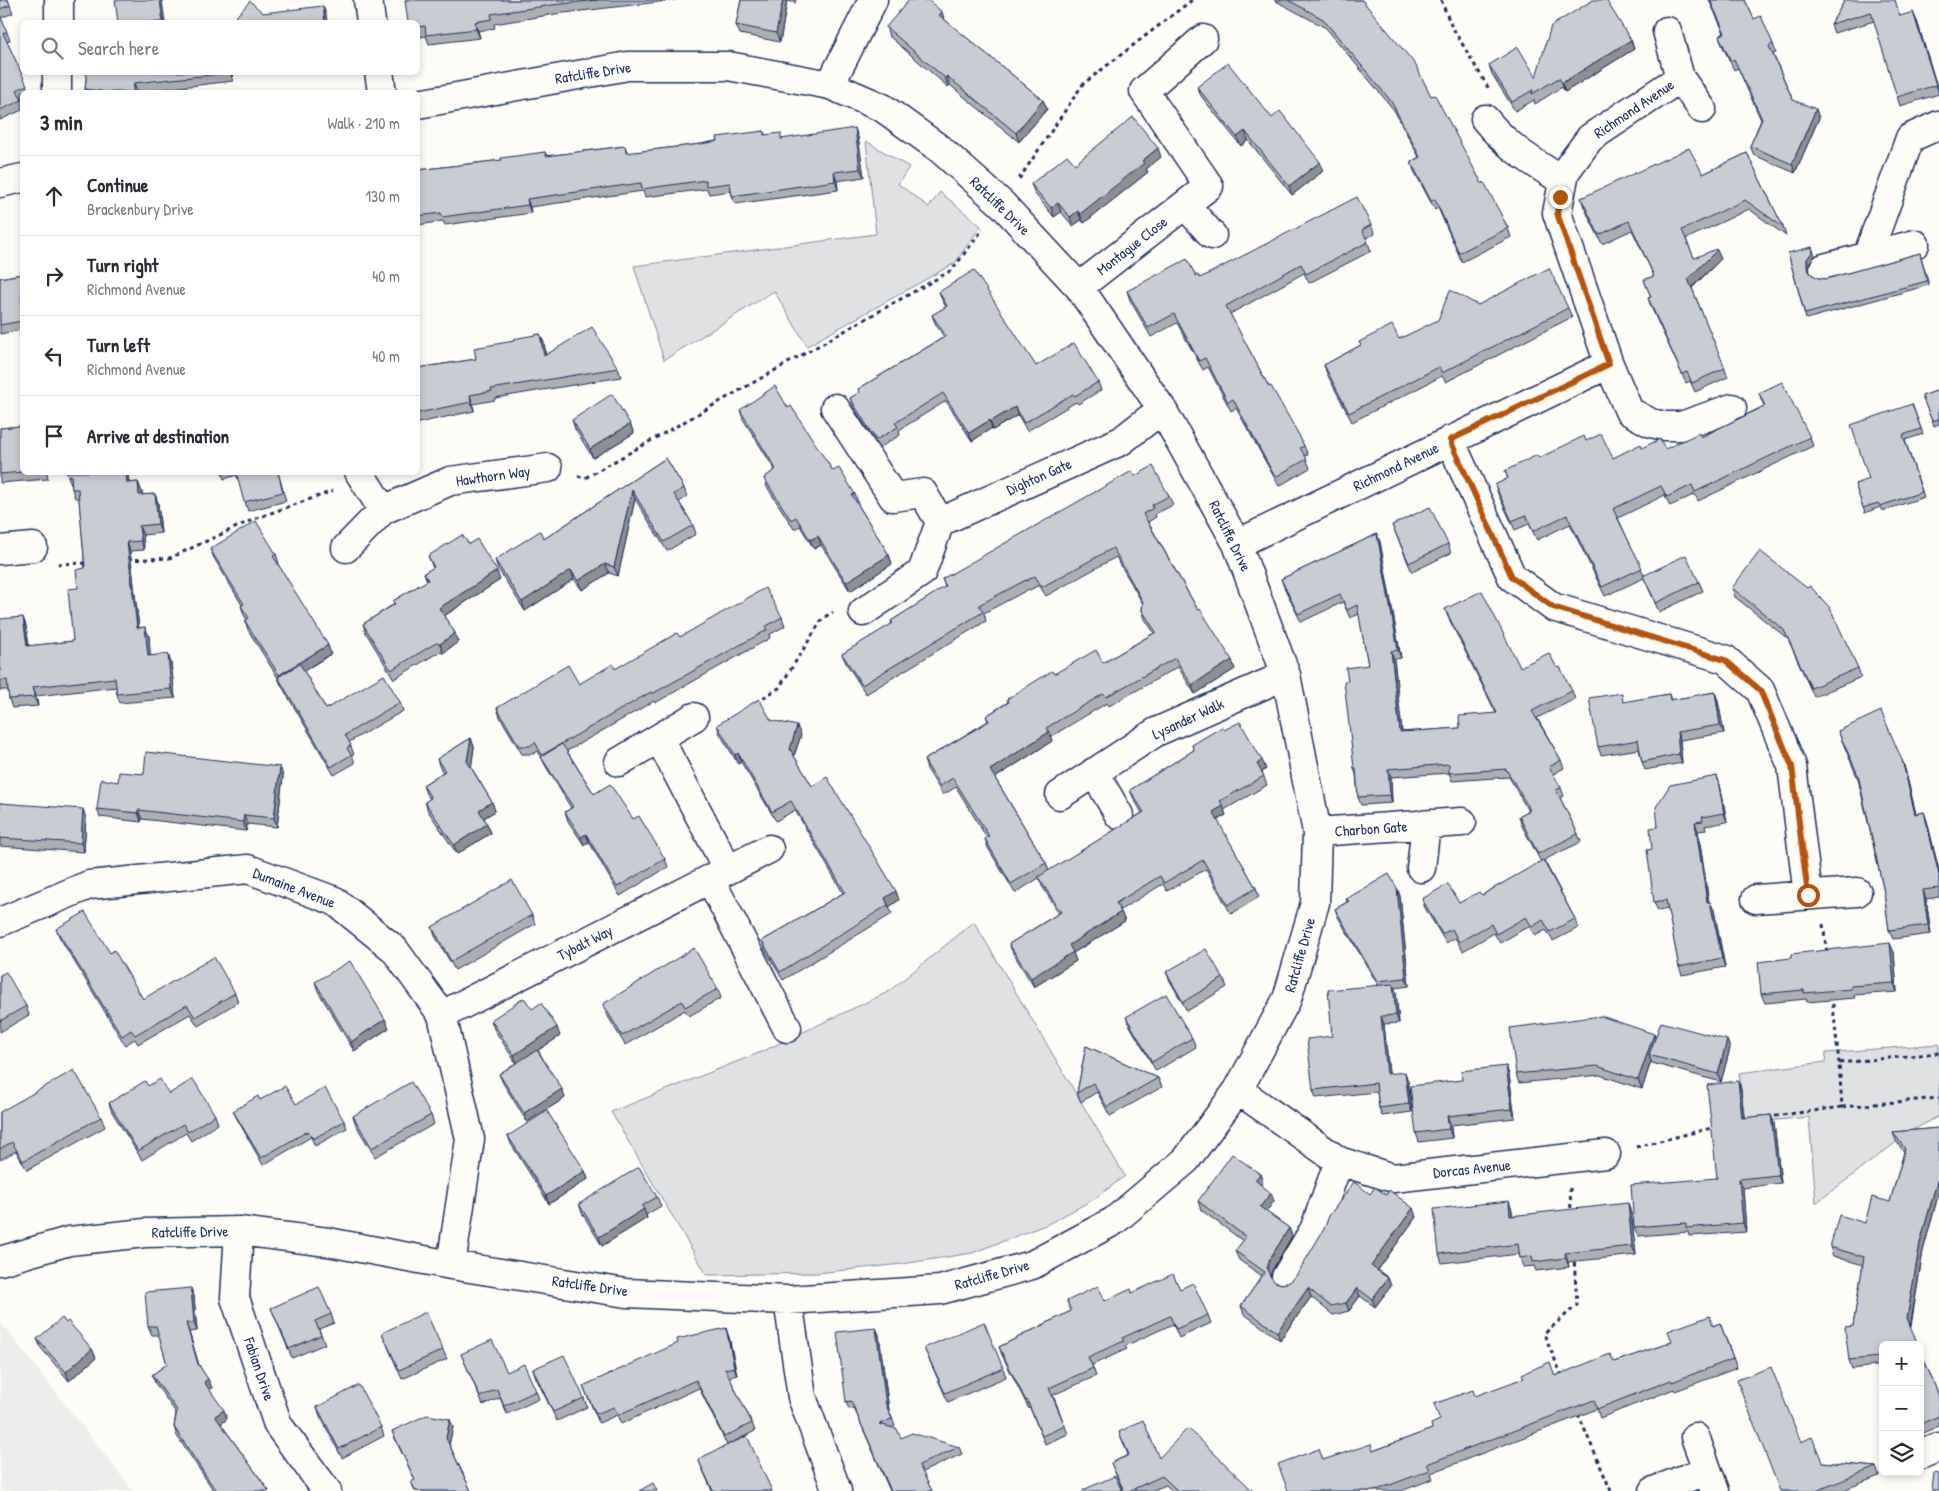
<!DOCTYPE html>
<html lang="en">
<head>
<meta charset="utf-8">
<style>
  :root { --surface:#fff; --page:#f2f2f3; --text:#2b2b33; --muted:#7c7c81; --line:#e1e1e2 }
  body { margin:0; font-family:"Patrick Hand",sans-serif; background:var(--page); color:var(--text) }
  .controls { position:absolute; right:15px; bottom:15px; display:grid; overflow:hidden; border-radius:8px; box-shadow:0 2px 8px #0003 }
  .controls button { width:45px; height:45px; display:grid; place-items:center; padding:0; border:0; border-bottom:1px solid var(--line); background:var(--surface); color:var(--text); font:25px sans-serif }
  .stop { position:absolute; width:15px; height:15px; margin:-11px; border:4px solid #b45309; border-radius:50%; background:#fff }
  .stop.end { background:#b45309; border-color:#fff; box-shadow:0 1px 5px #0008 }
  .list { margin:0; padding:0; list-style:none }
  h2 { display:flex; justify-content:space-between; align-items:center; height:65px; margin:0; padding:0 20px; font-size:21px }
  h2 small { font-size:16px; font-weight:400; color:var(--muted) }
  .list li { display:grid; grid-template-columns:32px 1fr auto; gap:15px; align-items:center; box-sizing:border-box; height:80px; padding:0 20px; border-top:1px solid var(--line) }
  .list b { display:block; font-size:19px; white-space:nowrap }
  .list p { margin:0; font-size:16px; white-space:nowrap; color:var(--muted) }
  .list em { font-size:16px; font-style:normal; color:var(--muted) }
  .icon { flex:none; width:28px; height:28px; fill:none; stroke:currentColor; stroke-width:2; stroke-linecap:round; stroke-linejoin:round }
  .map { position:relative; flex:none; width:1939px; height:1491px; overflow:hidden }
  .search { position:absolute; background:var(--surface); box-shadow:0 2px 8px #0003; left:20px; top:20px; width:400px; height:55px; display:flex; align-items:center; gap:12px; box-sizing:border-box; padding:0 18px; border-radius:8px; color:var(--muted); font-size:19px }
  .panel { position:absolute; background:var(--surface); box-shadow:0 2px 8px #0003; left:20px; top:90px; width:400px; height:385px; border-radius:8px }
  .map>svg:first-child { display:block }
</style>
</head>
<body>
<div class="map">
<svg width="1939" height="1491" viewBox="0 0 1939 1491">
  <rect width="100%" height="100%" fill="#fdfcf7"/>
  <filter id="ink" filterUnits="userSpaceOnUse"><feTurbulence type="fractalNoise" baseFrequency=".02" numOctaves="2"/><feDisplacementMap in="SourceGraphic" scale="10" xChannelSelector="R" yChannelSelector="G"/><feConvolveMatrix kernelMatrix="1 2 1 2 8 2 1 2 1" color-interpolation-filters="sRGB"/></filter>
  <g filter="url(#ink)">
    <path fill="#edeeec" d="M0,1321L133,1491H0Z"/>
    <path fill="#e0e1e3" stroke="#7e88a0" d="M866,141L909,167L898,184L929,207L940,192L981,226L955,263L807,346L774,291L664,360L634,266L876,234Z
      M974,922L1125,1176L1094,1199L1048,1224L972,1253L902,1264L817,1273L707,1275L611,1112L761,1052L888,992Z
      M1939,1044V1116L1911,1131L1816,1203L1809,1117L1745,1123L1739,1073L1825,1062L1826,1053Z"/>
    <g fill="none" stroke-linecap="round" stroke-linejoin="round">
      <defs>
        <path id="minor" d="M368,0L371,22
          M59,22V0
          M1667,31L1680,78L1702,109
          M379,72L382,92
          M1680,78L1590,138L1565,172L1557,213L1609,364L1629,411L1651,423L1665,426H1681L1732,408
          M830,85L873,0
          M57,92V72
          M1485,119C1509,149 1532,161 1563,181
          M0,183L22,178
          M1185,205L1212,235
          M1867,257L1910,138L1939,125
          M1824,268L1915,244
          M1079,287L1209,186L1144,91L1203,39
          M835,408L893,497L923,493L940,522L1121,441L1162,409
          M1450,440L1512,577L1553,607L1725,659L1760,690L1792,766L1808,895
          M359,472L383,510
          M1237,544L1609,364
          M346,548L383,510L450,481L548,468
          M0,550L33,547
          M863,612L922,572L940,522
          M659,738L728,870
          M619,762L694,717
          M1094,772L1119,815
          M1060,795L1156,732L1286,675
          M1317,832L1462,822
          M1421,868L1426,825
          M710,879L787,1028
          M1756,899L1857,892
          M0,922L89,885L248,869L335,901L394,949L442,1015L470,1139L451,1265
          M442,1015L769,849
          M1238,1090L1339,1161L1393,1178L1606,1154
          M239,1231L235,1298L278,1425L327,1491
          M0,1261L69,1241L145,1233L239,1231L328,1242L451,1265L626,1293L788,1300L940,1290L1032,1265L1114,1221L1186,1160L1238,1090L1287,999L1315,903L1317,832L1286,675L1237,544L1162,409L1079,287L1002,204L940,149L883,108L830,85L728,66H628L418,104
          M1286,1277L1314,1230L1339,1161
          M788,1300L802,1397L837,1491
          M1695,1437L1715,1491
          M1920,1455L1939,1447
          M1654,1491L1707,1470"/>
      </defs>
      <use href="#minor" stroke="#1b2f5e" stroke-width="31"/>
      <path stroke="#1b2f5e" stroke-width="3" stroke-dasharray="4 4" stroke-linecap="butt" d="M1441,0L1451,25L1489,89
        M1019,179L1083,84L1192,0
        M578,476L585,478L952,270L983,229
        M128,560L170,558L254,519L333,491
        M58,564L87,563
        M756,702L779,688L823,618L833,612
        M1823,924L1827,953
        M1832,996L1839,1063
        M1842,1107L1939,1098
        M1767,1117L1842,1107L1839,1063L1939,1053
        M1636,1147L1715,1127
        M1570,1188L1571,1212
        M1562,1376L1544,1334L1577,1305L1574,1258
        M1578,1414L1611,1491"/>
      <use href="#minor" stroke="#fdfcf7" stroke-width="28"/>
    </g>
    <path fill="#adafb5" stroke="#1b2f5e" d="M0,0H8L13,13L1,18L10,40L7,42L29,92H22V97L21,98L22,101V110L0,120Z
      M405,0H676L555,14L494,24L495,28L478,31L480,38L429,44L426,36L418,37V22Z
      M741,0H796L795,3L787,1L780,42L740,34L736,25Z
      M1274,0H1362L1431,96L1508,228L1511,237L1462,262L1438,208L1435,210L1414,171L1411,162L1419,157L1394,110L1326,28Z
      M1709,0H1745L1754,19L1773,44L1776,53L1773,54L1793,100L1819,118L1795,173L1754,155L1750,146L1761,120L1738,68L1734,70L1722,45L1719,36L1724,33Z
      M1845,0L1917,21L1939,94L1900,106L1874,21L1834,33L1831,24Z
      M945,20L1043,100L1047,109L1019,142L950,85L948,87L889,36L886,27Z
      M1631,40L1634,49L1565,92L1562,87L1535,104L1534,100L1515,111L1492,74L1489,65L1536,77Z
      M87,72H248L232,74L233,81L137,92H86L85,89Z
      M1197,87L1272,118L1323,171L1292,195L1248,140L1241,146L1201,96Z
      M764,131L765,135L783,139L858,137L864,177L837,181L838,190L735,204L732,196L731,191L709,194L707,189L645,197L643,191L530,207L531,213L445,225L443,221L418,225V170L502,160L545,152L547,156L625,146L628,153L701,144Z
      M1747,153L1783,227L1786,236L1749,209L1686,239L1694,258L1721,259L1692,288L1728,377L1695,392L1690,381L1686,383L1651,307L1648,298L1651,297L1644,280L1654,276L1632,230L1602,244L1584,207L1581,198L1703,174Z
      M1161,157L1146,169L1148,172L1084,223L1081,220L1073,226L1061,212L1054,217L1035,194L1031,184L1075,164Z
      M1371,225L1375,234L1366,238L1371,251L1309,283L1304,273L1230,314L1269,387L1304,446L1308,455L1305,456L1310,468L1279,486L1236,408L1231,411L1208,367L1203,370L1177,323L1151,337L1130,300L1127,291L1196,276L1200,278Z
      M1788,253L1815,256L1809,263V271L1811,274L1818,278L1826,279L1920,253L1929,285L1806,319Z
      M22,274V330L0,334V278Z
      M939,292L1036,366L1098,382L1101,390L1078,404L1076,402L1027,431L1018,415L993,430L992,428L972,441L946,401L899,430L900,435L879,448L853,406L850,398L860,393L858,389L944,337L935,323L932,315L946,307L942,300Z
      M1478,305L1568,308L1572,317L1446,382L1442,376L1352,422L1327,374L1324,365L1361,345L1359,342L1399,339Z
      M540,334L544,343L546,355L618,368L621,377L495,398V400L473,404L474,411L418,423V368L476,359L514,341Z
      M1939,390V424L1934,426L1922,396Z
      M1759,393L1810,437L1813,446L1698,501L1695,494L1670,506L1665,495L1618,518L1644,575L1699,582L1703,591L1659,612L1644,578L1605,596L1570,524L1537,540L1529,524L1515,530L1498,494L1495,485L1508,479L1505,471L1586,441L1613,458L1642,448L1665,449L1701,437L1764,406Z
      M1912,404L1923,434L1905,440L1924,497L1882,511L1880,507L1865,513L1855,484L1869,479Z
      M788,408L833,471L855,494L858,503H857L889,555L892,564L850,591L821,545L814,549L800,526L794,529L767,487L764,478L775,470L743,419L740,410Z
      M572,420L630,424L634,433L593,458L575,429Z
      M22,426V472H47L48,479L0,483V428Z
      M666,458L684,488L687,497L679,502L693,525L696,534L667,551L635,499L618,576L609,573L582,590L574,579L525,611L498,569L495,560L544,539Z
      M222,472H278L286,501L248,511L237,475L224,479Z
      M128,474L129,483L138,482L142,492V495L155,494L158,503L161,533L143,535L144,550L130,551L139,628L145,627L149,636L150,656L168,654L171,663L175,698L120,703L117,694L116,687L36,696L38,706L12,708L9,699L8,690H0V625L23,617L26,626L29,646L73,641L78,588L85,568L79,498H75L72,489V485H71L68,476Z
      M1135,476L1169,496L1173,505L1155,514L1156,517L1148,522L1198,610L1235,669L1195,694L1178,667L1109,706L1107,703L1050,737L1052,741L995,778L1046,863L1049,871L1142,813L1134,799L1130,790L1194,750L1192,745L1224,730L1266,769L1262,772L1267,785L1224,810L1226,815L1217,820L1256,888L1259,897L1231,914L1206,869L1167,891L1163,884L1120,910L1125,921L1073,953L1076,961L1034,987L1013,953L1009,944L1059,913L1042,886L1039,878L1015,893L988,848L985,839L987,838L956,787L943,795L927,769L924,760L988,721L986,716L1008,702L1007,699L1054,674L1103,663L1154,633L1145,619L1142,610L1143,604L1116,557L1046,596L1039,585L1030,590L1029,589L984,613L986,621L866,694L846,663L842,654L892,624L891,621L945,587L942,579Z
      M1392,525L1448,544L1451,553L1412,572Z
      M1377,534L1380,542L1401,658L1394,659L1402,732L1460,728L1496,713L1448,617L1445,609L1520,667L1557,668L1572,691L1575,699L1537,718L1561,760L1564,768L1553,774L1561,788L1564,796L1560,798L1578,834L1581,842L1544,860L1575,919L1578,928L1553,941L1546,930L1535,936L1529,926L1500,943L1494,933L1463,951L1455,938L1446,943L1425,908L1422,899L1459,903L1482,895L1541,862L1521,824L1519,816L1528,811L1509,777L1452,781L1449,773L1391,777L1392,803L1361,805L1358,797L1356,774L1354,768L1348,681L1368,665L1359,614L1350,618L1343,602L1301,622L1284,587L1281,579Z
      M469,544L500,580L444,616L455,633L458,642L443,653L439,652L394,679L366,633L363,624L394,604L393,601L427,581L424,573L433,568L428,556Z
      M210,549L276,554L279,563L278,564L331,654L304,671L326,709L400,702L403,711L349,742L354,754L352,755L355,763L334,775L281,685L278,678L248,630L245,621L247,620L244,615L241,606L242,605L214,558Z
      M1732,588L1858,668L1861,677L1814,697L1788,639L1735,597Z
      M782,617L785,626L769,635L770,638L655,703L654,701L567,751L594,794L633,819L665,859L668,867L620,896L589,842L584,845L568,821L565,812L571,808L545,765L538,751L533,754H522L500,717L497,708L579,684L615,669L680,637Z
      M1715,692L1718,701L1724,733L1680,740L1682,763L1645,770L1642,762L1639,749L1601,755L1598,747L1625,702L1669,694L1671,700Z
      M771,720L801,735L794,756L812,786L899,900L889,907L892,914L783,980L765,950L762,941L843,893L795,810L776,821L741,762L738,764L720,734L717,725Z
      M1838,731L1902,760L1905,769L1916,814L1924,812L1927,821L1939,871V897L1926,899L1931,934L1893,939L1889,930L1884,892L1858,779Z
      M471,738L474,747L471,767L492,802L495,811L484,818L487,824L491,833L457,854L428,811L425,802L430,799L426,794L423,785L443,772L440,768L437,759Z
      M280,767L283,776L277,827L247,824L246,831L142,819L141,822L100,817L97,809L118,782L144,774Z
      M1717,776L1720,785L1727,822L1705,826L1706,830L1698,831L1709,902L1714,910L1725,967L1682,975L1679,967L1668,909L1658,911L1654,902L1658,827Z
      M0,803L86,818L84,852L0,846Z
      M1397,888L1400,896L1409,986L1394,988L1396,992L1399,1023L1384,1024L1389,1074L1408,1081L1412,1112L1382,1116L1379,1108L1377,1092L1316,1098L1313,1090L1332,1036L1378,985L1338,917L1335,909L1347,902L1346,899Z
      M532,915L535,924L455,970L435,936L432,927Z
      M56,929L110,953L143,999L235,993L238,1002L198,1026L190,1014L138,1044L135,1039L125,1045L60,938Z
      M1894,952L1897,992L1854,995L1855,998L1807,1002L1806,999L1765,1003L1761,994Z
      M1166,972L1223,978L1227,987L1187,1011L1170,981Z
      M0,975L26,1006L29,1015L0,1032Z
      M315,982L385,1019L389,1028L354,1051L318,991Z
      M718,989L721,998L689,1016L685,1010L625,1045L606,1013L603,1004Z
      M532,1009L560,1036L538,1050L565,1098L527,1122L503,1083L499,1074L516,1063L494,1029L491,1020Z
      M1126,1017L1192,1038L1196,1047L1156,1071L1130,1026Z
      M1655,1038L1730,1048L1721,1082L1652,1063L1651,1061L1642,1089L1600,1075L1519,1083L1516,1074Z
      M1086,1046L1158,1078L1162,1087L1110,1116L1097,1092L1081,1102L1077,1093Z
      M1506,1066L1509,1075L1515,1118L1451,1125L1452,1138L1419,1142L1416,1133L1462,1080Z
      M1738,1081L1741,1090L1744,1118L1771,1115L1774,1123L1781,1183L1743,1188L1746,1232L1689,1236L1688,1232L1638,1236L1634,1227L1717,1178Z
      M148,1086L169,1094L215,1115L218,1124L191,1141L186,1133L142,1160L112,1112L109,1103Z
      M260,1100L296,1104L344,1121L347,1128L315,1146L311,1137L263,1165L236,1117L233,1111Z
      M0,1112L101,1117L105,1127L27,1170L16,1151L0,1160Z
      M431,1115L434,1124L375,1157L356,1125L353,1116Z
      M1939,1128V1192L1923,1251L1911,1326L1882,1365L1852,1369L1849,1360L1853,1326L1863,1265L1833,1256L1830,1247L1865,1223L1890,1202L1904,1152L1896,1141L1893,1132Z
      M508,1136L585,1171L588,1179L549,1204L511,1144Z
      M1263,1182L1261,1185L1274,1201L1266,1212L1289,1228L1292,1236L1273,1269L1270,1276L1271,1278L1275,1282L1282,1284L1290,1282L1296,1276L1370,1194L1416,1217L1378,1270L1388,1278L1391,1286L1375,1307L1360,1296L1349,1311L1333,1315L1311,1297L1280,1340L1244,1314L1241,1306L1262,1276L1239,1260L1235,1251L1243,1241L1201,1210L1198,1201Z
      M657,1197L661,1206L646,1215L647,1218L602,1246L582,1213L579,1204Z
      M1512,1210L1513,1216L1631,1213L1636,1255L1568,1262L1569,1267L1536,1271L1534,1266L1523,1267L1520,1258L1519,1254L1442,1263L1439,1254Z
      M1180,1289L1208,1315L1211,1323L1179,1338L1173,1324L1125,1346L1127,1349L1092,1365L1096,1376L1053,1395L1068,1434L1045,1444L1030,1408L1029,1409L1002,1355L999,1347L1071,1311L1067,1301H1105L1132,1293Z
      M194,1296L197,1331L189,1332L199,1365L212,1388L209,1390L227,1419L221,1424L269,1491H214L177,1436L174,1427L176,1413L155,1383L152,1375L167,1364L159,1335H152L148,1326Z
      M271,1308L331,1314L334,1323L319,1329L325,1344L292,1358Z
      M66,1323L92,1349L96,1358L69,1381L41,1348L37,1339Z
      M1720,1323L1737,1368L1675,1391L1674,1389L1600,1418L1597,1409L1431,1473L1433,1479L1401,1491H1288L1323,1460L1373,1451L1432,1429L1440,1420L1475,1396L1614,1362L1672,1342Z
      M876,1328L879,1335L889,1410L895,1426L891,1428L901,1438L959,1447L962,1454L922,1472L932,1491H890L854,1408L849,1409L846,1402Z
      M382,1333L443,1350L447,1359L402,1379Z
      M729,1337L737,1375L729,1377L752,1423L755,1431L727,1445L699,1388L621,1424L617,1415L599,1423L583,1386Z
      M924,1348L1003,1368L1006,1377L948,1402Z
      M1920,1350L1939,1396V1426L1920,1434Z
      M461,1354L507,1372L536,1391L539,1399L507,1414L500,1398L483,1405Z
      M533,1369L584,1398L587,1407L557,1421L536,1378Z
      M317,1407L381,1427L384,1436L342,1458L320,1416Z
      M453,1427L449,1444L471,1491H415L411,1482L415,1480L395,1439L392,1431Z
      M1119,1432L1159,1458L1253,1491H1172L1166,1485L1151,1491H1123L1111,1463L1128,1455Z
      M1801,1442L1822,1462L1876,1467L1879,1476L1841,1491H1780Z
      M698,1459L772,1491H712Z"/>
    <path fill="#8d8f94" stroke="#1b2f5e" d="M160,0H162L165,22H163Z
      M783,0H787V1L780,42L776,33Z
      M323,6L326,14L327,22H325Z
      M942,12L945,21L939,15Z
      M1913,12L1917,21L1939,93L1936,85Z
      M475,22L478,31L480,38L476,29Z
      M1631,40L1634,49L1565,92L1562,83Z
      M230,72H231L232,74L233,81Z
      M947,76L950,85L948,87L945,78Z
      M134,83L137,92H133Z
      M1043,100L1047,109L1019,142L1016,133Z
      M1816,109L1819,118L1795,173L1792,164Z
      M855,128L858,137L864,177L860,169Z
      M1245,131L1248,140L1241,146L1237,137Z
      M1158,148L1161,157L1146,169L1148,172L1084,223L1080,214Z
      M1320,162L1323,171L1292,195L1289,186Z
      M834,172L837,181L838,190L835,181Z
      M527,199L530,207L531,213L528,205Z
      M1058,203L1061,212L1054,217L1051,208Z
      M1078,211L1081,220L1073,226L1070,217Z
      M1812,247L1815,256L1809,263V272L1807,268V259Z
      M1717,250L1721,259L1691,288L1688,279Z
      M540,334L544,343L547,365L544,356Z
      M470,395L473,404L474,411L471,402Z
      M1015,407L1018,415L993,430L990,422Z
      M990,420L992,428L972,441L969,433Z
      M630,424L634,433L593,458L590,449Z
      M126,472H128V474L130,493L127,483Z
      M138,482L142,492L143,505L139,495Z
      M632,490L635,499L618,576L614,567Z
      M155,494L158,503L161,533L158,524Z
      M139,526L143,535L144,550L141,541Z
      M1377,534L1380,542L1401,658L1398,650Z
      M818,536L821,545L814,549L810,540Z
      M127,542L130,551L140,637L137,628Z
      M889,555L892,564L850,591L846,582Z
      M605,564L609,573L582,590L578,581Z
      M571,570L574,579L525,611L522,602Z
      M497,571L500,580L442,617L439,608Z
      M23,617L26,626L30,655L27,646Z
      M145,627L149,636L151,665L148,656Z
      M455,633L458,642L443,653L440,644Z
      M328,645L331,654L282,684L279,675Z
      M1391,651L1394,659L1403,740L1400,732Z
      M168,654L171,663L175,698L171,689Z
      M1232,660L1235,669L1195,694L1192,685Z
      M33,687L36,696L38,706L34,697Z
      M1715,692L1718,701L1724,733L1720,725Z
      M797,726L801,735L793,758L790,749Z
      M1049,732L1052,741L993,779L990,770Z
      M1677,732L1680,740L1682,763L1679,754Z
      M471,738L474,747L471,770L467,761Z
      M738,753L741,762L738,764L735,755Z
      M1262,760L1266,769L1260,773L1257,764Z
      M1902,760L1905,769L1918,823L1915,814Z
      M280,767L283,776L277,827L274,818Z
      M1388,769L1391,777L1392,803L1390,795Z
      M1717,776L1720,785L1727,822L1724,813Z
      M492,802L495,811L482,819L479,810Z
      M1223,806L1226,815L1216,821L1213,812Z
      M83,809L86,818L84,852L81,843Z
      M138,810L142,819L141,822L138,813Z
      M1924,812L1927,821L1939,871V875Z
      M244,815L247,824L246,831L243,822Z
      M1695,822L1698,831L1710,911L1707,902Z
      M487,824L491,833L457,854L454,845Z
      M586,834L589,842L584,845L581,837Z
      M1397,888L1400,896L1409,986L1406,978Z
      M1923,890L1926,899L1931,934L1928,925Z
      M896,891L899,900L889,907L885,898Z
      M1710,902L1714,910L1725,967L1722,958Z
      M1121,912L1125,921L1073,953L1076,961L1034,987L1031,978L1069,945Z
      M1890,943L1894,952L1897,992L1894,983Z
      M1393,984L1396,992L1399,1023L1396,1015Z
      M1381,1016L1384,1024L1390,1082L1387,1074Z
      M385,1019L389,1028L354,1051L351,1042Z
      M557,1027L560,1036L517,1064L514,1055Z
      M1654,1034L1657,1043L1649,1055L1651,1061L1642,1089L1638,1080Z
      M1727,1040L1730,1048L1721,1082L1718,1074Z
      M1506,1066L1509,1075L1515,1118L1512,1109Z
      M1405,1072L1408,1081L1412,1112L1409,1104Z
      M1738,1081L1741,1090L1745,1127L1742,1118Z
      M562,1089L565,1098L527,1122L524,1113Z
      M1771,1115L1774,1123L1781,1183L1778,1175Z
      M1447,1116L1451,1125L1452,1138L1449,1129Z
      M585,1171L588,1179L549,1204L546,1196Z
      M1260,1174L1263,1182L1258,1189L1255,1180Z
      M1739,1179L1743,1188L1746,1232L1743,1223Z
      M1937,1181L1939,1187V1192L1923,1251L1910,1327L1907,1318L1920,1243Z
      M1271,1193L1274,1201L1263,1216L1260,1207Z
      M1509,1201L1512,1210L1514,1225L1510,1216Z
      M1628,1203L1631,1213L1636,1255L1632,1246Z
      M1413,1208L1416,1217L1375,1274L1371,1266Z
      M644,1209L647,1218L602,1246L599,1237Z
      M1289,1228L1292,1236L1273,1269L1270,1276L1273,1285L1267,1268L1269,1260Z
      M1565,1253L1568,1262L1569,1267L1566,1258Z
      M1388,1278L1391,1286L1375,1307L1372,1299Z
      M191,1288L194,1296L197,1331L194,1323Z
      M1308,1288L1311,1297L1280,1340L1277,1332Z
      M1357,1288L1360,1296L1349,1311L1346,1303Z
      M186,1323L189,1332L201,1373L198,1364Z
      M726,1328L729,1337L737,1375L734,1367Z
      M876,1328L879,1335L889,1412L886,1405Z
      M92,1349L96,1358L69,1381L66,1372Z
      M208,1379L212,1388L207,1391L204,1382Z
      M224,1410L227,1419L219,1425L215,1416Z
      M450,1419L453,1427L449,1446L446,1438Z"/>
    <path fill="#c9ccd3" stroke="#1b2f5e" d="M0,0H8L10,5L0,9Z
      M115,0H160L163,22H118Z
      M405,0H597L552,5L491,14L492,19L475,22L476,29L426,35L425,26L418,27V22H408Z
      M741,0H783L776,33L736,25Z
      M909,0H928L942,12L939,15L1043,100L1016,133L947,76L945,78L886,27Z
      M1288,0H1362L1415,64L1431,96L1435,95L1482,184L1484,182L1508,228L1459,253L1435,199L1431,201L1411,162L1420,157L1391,101L1323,19Z
      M1593,0H1606L1631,40L1562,83L1559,78L1532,94L1533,90L1512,102L1489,65L1518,47L1536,77L1551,26Z
      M1710,0H1745L1754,19L1761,16L1773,44L1769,46L1793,100L1816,109L1792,164L1750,146L1762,119L1734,59L1731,61L1719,36L1725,33Z
      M1845,0H1895L1900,16L1913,12L1936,85L1897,97L1871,12L1831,24Z
      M250,1L263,13L323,6L325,22H211L233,20Z
      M0,15L7,32L3,33L27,85L17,90L22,100L0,110Z
      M1228,63L1272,118L1280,111L1320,162L1289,186L1245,131L1237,137L1197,87Z
      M87,72H230V73L134,83L133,92H107L85,89Z
      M1133,117L1158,148L1142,161L1144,163L1080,214L1078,211L1070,217L1058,203L1051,208L1031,184L1067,155L1075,164Z
      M855,128L860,169L834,172L835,181L732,196L730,183L706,186V180L642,189L641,183L527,199L528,205L442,217L441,213L418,216V170L502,160L501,158L545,152L546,156L625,146L626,153L701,144L718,141L717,137L764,131V135L781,133V139Z
      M1689,148L1703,174L1747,153L1783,227L1745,200L1682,230L1694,258L1716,249L1717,250L1688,279L1725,368L1692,383L1687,372L1682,374L1648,298L1651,297L1644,280L1654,276L1629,221L1599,235L1581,198Z
      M1357,197L1371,225L1362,230L1368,242L1306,274L1301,264L1226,306L1269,387L1271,386L1299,435L1304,446L1300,448L1307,459L1275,477L1233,399L1228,402L1205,358L1199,361L1174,314L1148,328L1127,291L1187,259L1196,276L1198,275L1200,278Z
      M1812,247L1813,251L1807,259V268L1811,274L1818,278L1826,279L1920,253L1927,281L1805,314L1788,253Z
      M1549,268L1568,308L1442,373L1439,367L1349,413L1324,365L1361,345L1359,342L1392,325L1399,339L1438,320L1450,290L1478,305Z
      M974,270L1036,366L1074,343L1098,382L1075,396L1073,394L1024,423L1015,407L990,422V420L969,433L943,393L895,423L898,427L876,440L850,398L860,392L858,389L946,336L932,315L947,306L939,292Z
      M22,274V321L0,325V278Z
      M592,327L618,368L491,389L492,391L470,395L471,402L418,413V368L476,359L474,348L514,341L513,339L540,334L544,356Z
      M1782,382L1810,437L1695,492L1692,485L1667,497L1661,486L1613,509L1642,568L1602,587L1567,515L1533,531L1526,515L1512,521L1495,485L1508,478L1505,471L1537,455L1539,458L1584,436L1586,441L1601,434L1613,458L1641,444L1642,448L1660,439L1665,449L1699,433L1701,437L1765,406L1759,393Z
      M775,386L788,408L791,406L833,471L839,468L855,494L852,495L889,555L846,582L818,536L810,540L796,517L791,520L764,478L776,469L740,410Z
      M1939,390V419L1932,421L1922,396Z
      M612,394L630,424L590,449L572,420Z
      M1912,404L1921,429L1903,435L1922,492L1880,506L1878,503L1863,508L1855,484L1869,479L1851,425Z
      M22,426V472L0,474V428Z
      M666,458L684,488L674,494L693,525L664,542L632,490L614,567L605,564L578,581L571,570L522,602L495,560L540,531L544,539Z
      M1153,466L1169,496L1152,505L1153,508L1143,514L1198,610L1200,609L1232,660L1192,685L1175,658L1106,697L1103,694L1046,728L1049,732L990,770L1046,863L1011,884L985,839L989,836L953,778L940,786L924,760L989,721L986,716L1009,702L1007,699L1052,671L1054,674L1096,650L1103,663L1156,632L1142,610L1143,602L1113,548L1042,587L1035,576L1026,581V580L979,605L983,612L862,685L842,654L893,623L891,621L946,586L942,579L1132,471L1135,476Z
      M67,472H126L127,483L138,482L139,495L155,494L158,524L139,526L141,541L127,542L137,628L145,627L148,656L168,654L171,689L117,694L115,678L33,687L34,697L9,699L7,680L0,681V619L23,617L27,646L73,641L68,589L78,588L76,570L85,568L78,489H72L71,475L68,476Z
      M236,472H278L283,492L244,502Z
      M1430,507L1448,544L1409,563L1392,525Z
      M256,521L276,554L273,556L328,645L279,675L245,621L249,618L241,606L244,604L210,549Z
      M1377,534L1398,650L1391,651L1400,732L1460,728L1459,716L1497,713L1445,609L1482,591L1520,667L1549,653L1557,668L1560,667L1572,691L1532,711L1561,760L1549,767L1561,788L1556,790L1578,834L1538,854L1519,816L1530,810L1506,769L1449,773V764L1388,769L1390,795L1358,797L1356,768H1354L1344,681H1348L1346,668L1368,665L1357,605L1347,610L1340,594L1298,614L1281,579Z
      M462,535L469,544L477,539L497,571L439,608L455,633L440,644L436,643L391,670L363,624L395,604L393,601L428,580L424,573L434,567L428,556Z
      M1760,551L1807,588L1810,586L1830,608L1858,668L1811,688L1784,630L1732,588Z
      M1686,555L1699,582L1656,603L1643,576Z
      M765,588L782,617L765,627L767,630L652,694L651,692L542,755L535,742L530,746H519L497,708L568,665L579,684L613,664L615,669L677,633L680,637Z
      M300,664L326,709L384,675L400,702L345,735L351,745L347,748L351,755L331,767L278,677Z
      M1715,692L1720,725L1677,732L1679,754L1642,762L1638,740L1598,747L1589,698L1622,693L1623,702L1669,694L1670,700Z
      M759,699L771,720L797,726L790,749L812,786L827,777L896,891L885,898L888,905L780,972L762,941L845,892L791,801L772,812L738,753L735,755L717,725Z
      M1881,711L1902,760L1915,814L1924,812L1939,875V888L1923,890L1928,925L1889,930L1884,892L1858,775L1838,731Z
      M1240,722L1262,760L1257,764L1264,776L1220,801L1223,806L1213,812L1256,888L1228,905L1203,860L1164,883L1160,876L1116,903L1121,912L1069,945L1073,952L1031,978L1009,944L1061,912L1038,877L1144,812L1130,790L1194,750L1192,745L1222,727L1224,730Z
      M471,738L467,761L492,802L479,810L487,824L454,845L425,802L431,798L423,785L445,771L437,759Z
      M562,744L594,794L610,784L633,819L639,816L665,859L617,887L586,834L581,837L565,812L573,807L541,757Z
      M146,752L280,767L274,818L244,815L243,822L138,810V813L97,809L101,779L118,782L119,772L144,774Z
      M1717,776L1724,813L1702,817L1703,821L1695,822L1707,902H1710L1722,958L1679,967L1666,900L1654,902L1647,850L1652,849L1650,828L1658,827L1656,807L1670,785Z
      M0,803L83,809L81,843L0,838Z
      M1543,860L1575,919L1550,932L1543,920L1532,927L1526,917L1496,934L1491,924L1459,942L1452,929L1442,934L1422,899L1448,884L1459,903L1479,892L1482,895Z
      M1389,874L1397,888L1406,978L1377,981L1335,909L1349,901L1346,899Z
      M512,880L532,915L451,961L432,927Z
      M85,912L110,953L114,950L143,999L214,957L235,993L195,1017L187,1005L135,1035L131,1030L122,1036L56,929Z
      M1890,943L1894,983L1851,986V989L1804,993V990L1761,994L1758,962L1791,958V954Z
      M694,948L718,989L685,1007L682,1001L622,1036L603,1004Z
      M1206,949L1223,978L1183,1002L1166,972Z
      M350,961L385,1019L351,1042L315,982Z
      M6,972L26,1006L0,1021V975Z
      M1393,984L1396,1015L1381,1016L1387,1074L1405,1072L1409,1104L1379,1108L1376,1083L1313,1090L1307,1039L1332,1036L1328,990Z
      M1166,994L1192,1038L1152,1062L1126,1017Z
      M524,998L532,1009L541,1003L557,1027L514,1055L491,1020Z
      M1601,1016L1654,1034L1638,1080L1597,1066L1516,1074L1510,1028Z
      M1661,1022L1727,1040L1718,1074L1649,1055Z
      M1086,1046L1158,1078L1107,1107L1093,1083L1077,1093Z
      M537,1050L562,1089L524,1113L499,1074Z
      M1506,1066L1512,1109L1447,1116L1449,1129L1416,1133L1410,1086L1462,1080L1461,1071Z
      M74,1070L101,1117L23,1161L12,1142L0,1149V1112Z
      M160,1079L169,1094L193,1079L215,1115L188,1132L183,1124L138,1151L109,1103L145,1081L148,1086Z
      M1738,1081L1742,1118L1771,1115L1778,1175L1739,1179L1743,1223L1686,1228V1223L1634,1227L1631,1185L1717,1178L1707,1085Z
      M411,1082L431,1115L372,1148L353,1116Z
      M285,1086L296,1104L325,1088L344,1121L313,1139L308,1131L261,1158L233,1111L258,1096L260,1100Z
      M547,1111L585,1171L546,1196L508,1136Z
      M1939,1128V1180L1937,1181L1920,1243L1907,1318L1918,1345H1883V1367L1879,1357L1849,1360L1845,1327L1853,1326L1864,1257L1830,1247L1839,1215L1865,1223L1872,1197L1890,1202L1905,1149L1893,1132Z
      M1232,1154L1260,1174L1255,1180L1271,1193L1260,1207L1289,1228L1269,1260L1267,1268L1270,1276L1275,1282L1282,1284L1290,1282L1296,1276L1324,1229L1329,1216L1354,1182L1370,1194L1375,1187L1386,1195L1389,1190L1413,1208L1371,1266L1388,1278L1372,1299L1357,1288L1346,1303L1330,1306L1308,1288L1277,1332L1241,1306L1265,1272L1235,1251L1246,1237L1198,1201Z
      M639,1167L657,1197L642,1206L644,1209L599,1237L579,1204Z
      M1509,1201L1510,1216L1628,1203L1632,1246L1565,1253L1566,1258L1533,1262L1532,1256L1520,1258L1518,1244L1439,1254L1434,1209Z
      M1173,1274L1180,1289L1193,1283L1208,1315L1176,1329L1170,1316L1122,1338L1124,1341L1088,1357L1093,1368L1049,1388L1065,1426L1042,1436L1027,1400L1026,1401L999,1347L1071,1311L1067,1301L1098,1286L1105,1301L1131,1289L1132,1293Z
      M319,1287L331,1314L315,1321L321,1335L289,1349L271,1308Z
      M191,1288L194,1323H186L198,1364L208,1379L204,1382L224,1410L215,1416L269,1491H218L210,1482L174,1427L177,1410L152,1375L167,1364L156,1326H148L145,1292Z
      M426,1312L443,1350L399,1370L382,1333Z
      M1710,1316L1713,1326L1720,1323L1733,1359L1672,1382L1671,1380L1597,1409L1594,1400L1427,1464L1430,1470L1374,1491H1288L1278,1464L1319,1449L1323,1460L1371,1444L1373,1451L1432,1429L1431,1424L1440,1420L1434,1404L1473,1390L1475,1396L1524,1378L1522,1374L1550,1362L1555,1376L1610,1354L1614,1362L1672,1342L1668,1331Z
      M62,1318L66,1323L68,1321L92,1349L66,1372L37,1339Z
      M984,1322L1003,1368L945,1393L924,1348Z
      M726,1328L734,1367L725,1369L752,1423L724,1437L696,1380L618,1415L614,1407L596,1414L583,1386L678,1343L677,1339Z
      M876,1328L886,1405L892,1419L879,1424L897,1429L901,1438L912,1433L959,1447L919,1465L932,1491H891L851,1401L846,1402L837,1332Z
      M492,1340L507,1372L524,1364L536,1391L504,1406L497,1389L480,1397L461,1354Z
      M1920,1350L1939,1396V1416L1920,1424Z
      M564,1355L584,1398L553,1412L533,1369Z
      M1771,1367L1801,1442L1812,1437L1822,1462L1876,1467L1816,1491H1780L1737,1380Z
      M359,1385L381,1427L339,1449L317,1407Z
      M427,1415L450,1419L446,1438L471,1491H416L411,1482L415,1480L392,1431Z
      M1143,1420L1159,1458L1188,1428L1253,1491H1178L1162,1476L1129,1491H1124L1111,1463L1129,1455L1119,1432Z
      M747,1436L772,1491H713L698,1459Z
      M1934,1473L1939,1474V1491H1932Z
      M1115,1476L1122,1491H1083V1490Z
      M653,1483L657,1491H639Z"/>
  </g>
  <g fill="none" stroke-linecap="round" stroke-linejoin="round" filter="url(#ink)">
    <path stroke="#b45309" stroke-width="6" d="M1560,197L1557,213L1609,364L1450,440L1512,577L1553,607L1725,660L1760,690L1792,766L1808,895"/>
  </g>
  <g text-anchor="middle" stroke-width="5" stroke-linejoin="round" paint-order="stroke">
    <g font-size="15" fill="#1b2f5e" stroke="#fdfcf7">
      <text transform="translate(593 73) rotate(-9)" y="5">Ratcliffe Drive</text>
      <text transform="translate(1634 109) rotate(-34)" y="5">Richmond Avenue</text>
      <text transform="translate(1000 206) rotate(44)" y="5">Ratcliffe Drive</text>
      <text transform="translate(1132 246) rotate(-38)" y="5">Montague Close</text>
      <text transform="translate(1396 467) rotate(-26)" y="5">Richmond Avenue</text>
      <text transform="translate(493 476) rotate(-8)" y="5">Hawthorn Way</text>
      <text transform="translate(1039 477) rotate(-24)" y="5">Dighton Gate</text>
      <text transform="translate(1230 536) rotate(64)" y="5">Ratcliffe Drive</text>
      <text transform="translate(1188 719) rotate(-25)" y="5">Lysander Walk</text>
      <text transform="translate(1371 829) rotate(-4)" y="5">Charbon Gate</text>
      <text transform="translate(294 888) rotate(21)" y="5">Dumaine Avenue</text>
      <text transform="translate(585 943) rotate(-27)" y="5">Tybalt Way</text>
      <text transform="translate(1300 955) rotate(-74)" y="5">Ratcliffe Drive</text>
      <text transform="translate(1472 1169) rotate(-6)" y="5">Dorcas Avenue</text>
      <text transform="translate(190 1232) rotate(-1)" y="5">Ratcliffe Drive</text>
      <text transform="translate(992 1275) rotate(-16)" y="5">Ratcliffe Drive</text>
      <text transform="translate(590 1286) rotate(8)" y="5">Ratcliffe Drive</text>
      <text transform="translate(259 1369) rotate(71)" y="5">Fabian Drive</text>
    </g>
  </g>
</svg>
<div class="controls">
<button>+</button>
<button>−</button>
<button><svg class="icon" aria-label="layers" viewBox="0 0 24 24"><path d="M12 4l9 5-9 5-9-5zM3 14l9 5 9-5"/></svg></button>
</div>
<div class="stop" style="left:1808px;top:895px"></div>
<div class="stop end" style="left:1560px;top:197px"></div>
<div class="search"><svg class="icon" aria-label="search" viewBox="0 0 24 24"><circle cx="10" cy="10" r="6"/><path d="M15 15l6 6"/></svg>Search here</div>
<section class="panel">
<h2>3 min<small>Walk · 210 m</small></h2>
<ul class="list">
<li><svg class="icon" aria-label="ahead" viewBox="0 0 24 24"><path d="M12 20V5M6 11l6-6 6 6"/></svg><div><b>Continue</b><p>Brackenbury Drive</p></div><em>130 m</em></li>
<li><svg class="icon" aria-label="right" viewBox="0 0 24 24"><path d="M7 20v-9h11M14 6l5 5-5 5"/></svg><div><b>Turn right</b><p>Richmond Avenue</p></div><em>40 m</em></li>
<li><svg class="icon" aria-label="left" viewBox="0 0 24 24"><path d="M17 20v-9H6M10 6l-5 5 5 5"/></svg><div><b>Turn left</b><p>Richmond Avenue</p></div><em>40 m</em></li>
<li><svg class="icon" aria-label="arrive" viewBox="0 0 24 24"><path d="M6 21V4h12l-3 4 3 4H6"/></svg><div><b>Arrive at destination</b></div></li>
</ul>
</section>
</div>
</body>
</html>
